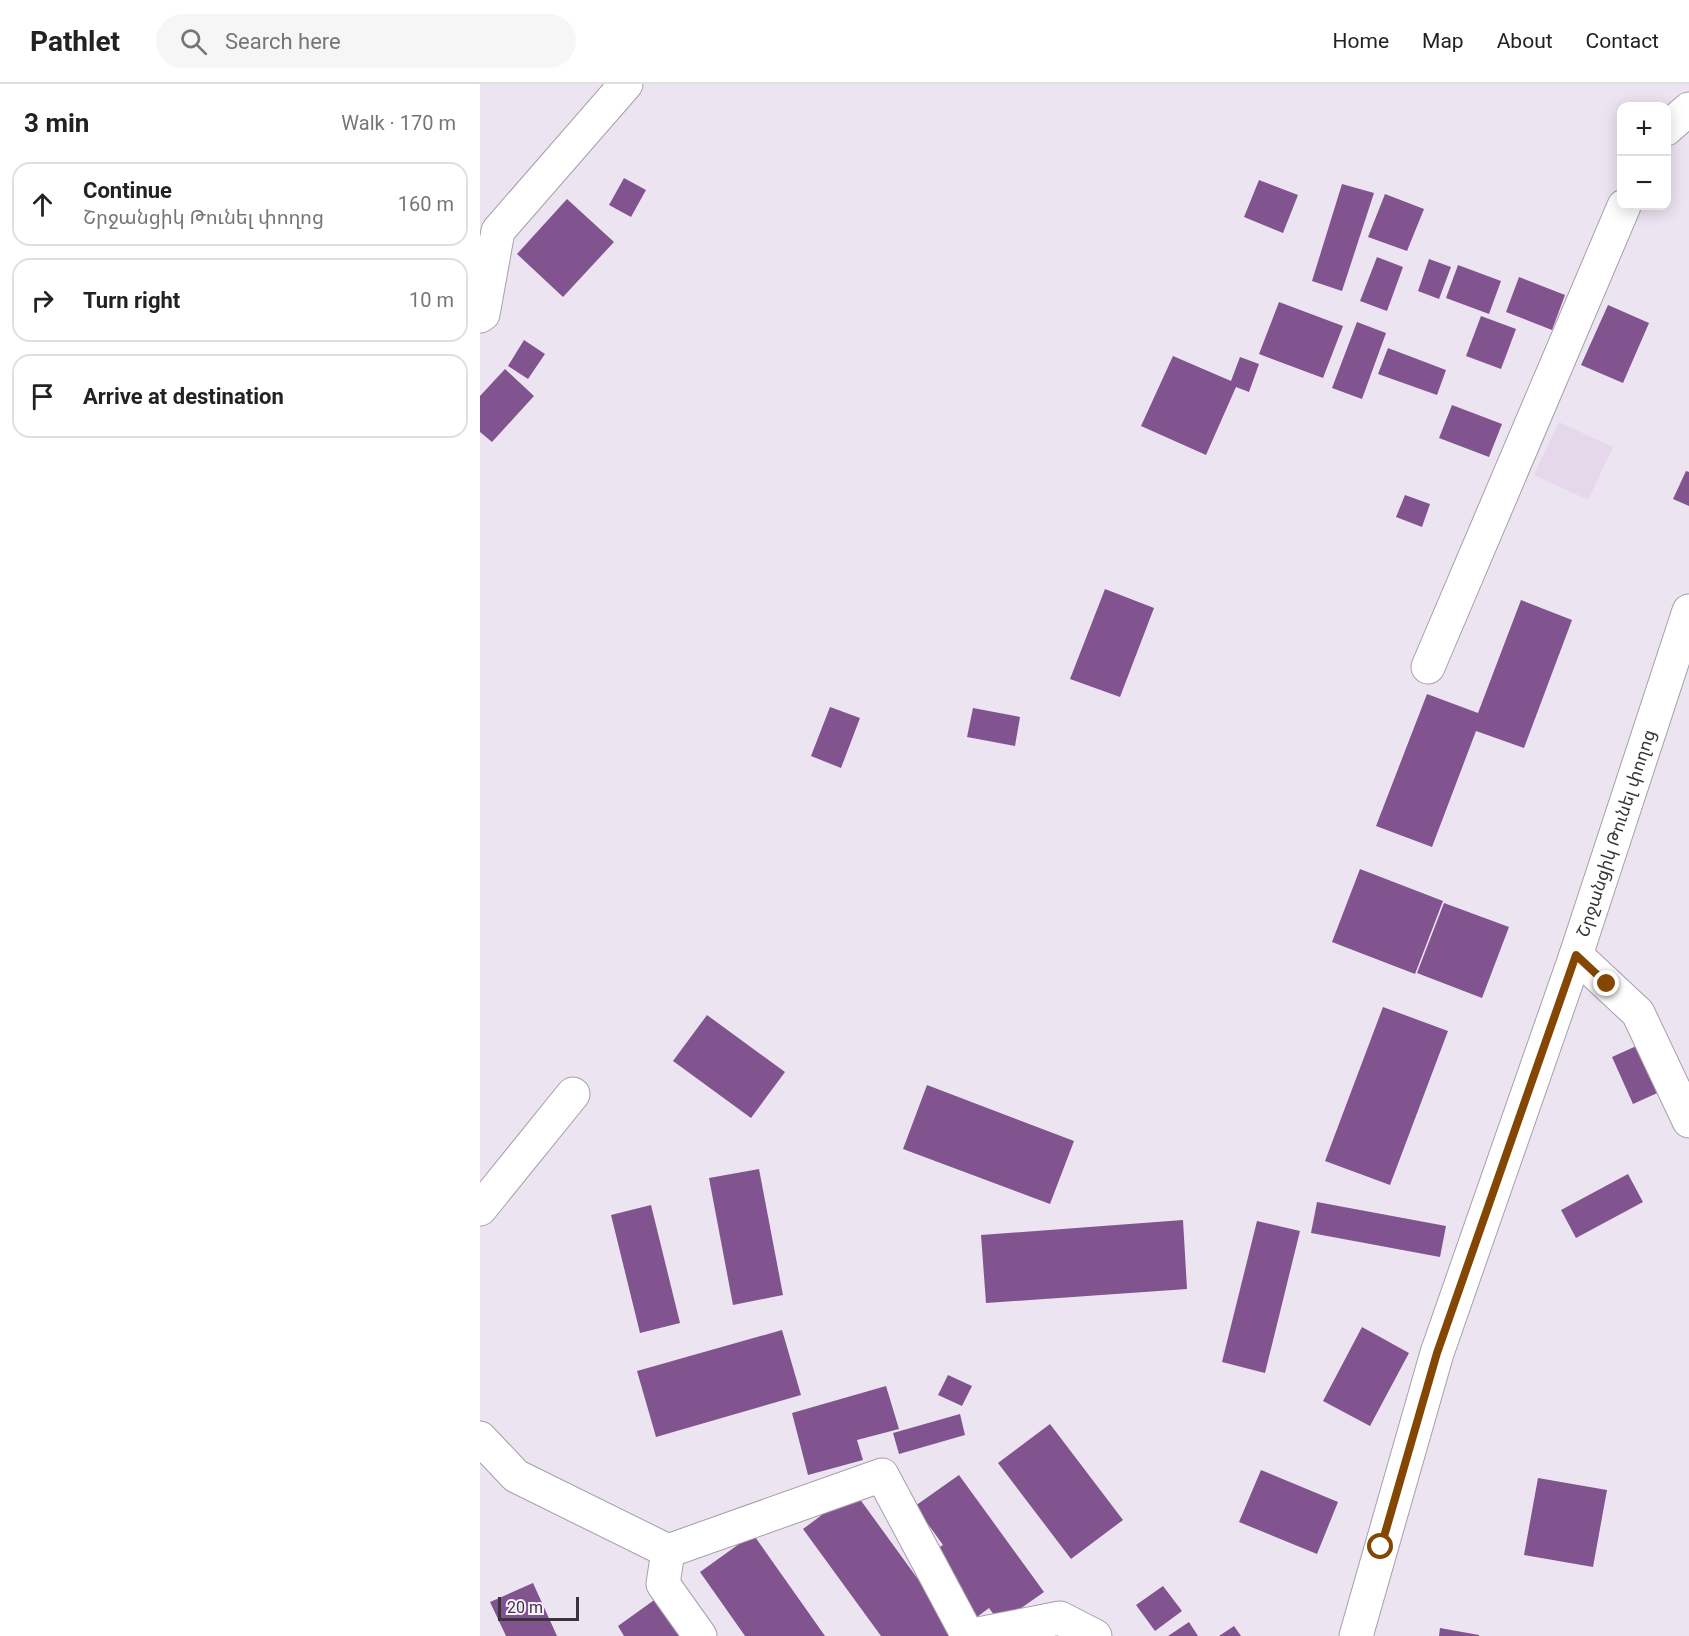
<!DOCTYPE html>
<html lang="en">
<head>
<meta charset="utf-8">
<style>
  :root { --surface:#fff; --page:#f6f6f6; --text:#222; --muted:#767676; --line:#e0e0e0 }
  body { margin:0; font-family:Roboto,"Noto Sans Armenian",sans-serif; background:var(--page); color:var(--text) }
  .controls { position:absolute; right:18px; top:18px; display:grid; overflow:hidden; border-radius:12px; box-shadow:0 3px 15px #0003 }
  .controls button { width:54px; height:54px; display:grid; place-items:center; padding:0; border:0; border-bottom:2px solid var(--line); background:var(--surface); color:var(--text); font:30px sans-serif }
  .scale { position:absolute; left:18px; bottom:15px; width:81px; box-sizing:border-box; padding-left:6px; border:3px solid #39353a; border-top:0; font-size:16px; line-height:21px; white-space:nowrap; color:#39353a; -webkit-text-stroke:4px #fbf1fe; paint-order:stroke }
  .stop { position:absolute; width:18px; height:18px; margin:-14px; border:4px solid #844703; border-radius:50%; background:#fff }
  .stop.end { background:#844703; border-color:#fff; box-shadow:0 2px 6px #0008 }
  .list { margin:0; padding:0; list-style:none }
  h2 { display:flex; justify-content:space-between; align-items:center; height:78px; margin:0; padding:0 24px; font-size:26px }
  h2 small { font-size:20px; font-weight:400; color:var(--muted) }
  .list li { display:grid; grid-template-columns:39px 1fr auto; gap:18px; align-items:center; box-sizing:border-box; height:84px; margin:0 12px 12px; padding:0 12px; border:2px solid var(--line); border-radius:18px }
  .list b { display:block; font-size:22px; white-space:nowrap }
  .list p { margin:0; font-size:20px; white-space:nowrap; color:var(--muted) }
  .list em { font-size:20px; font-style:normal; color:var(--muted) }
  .icon { flex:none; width:33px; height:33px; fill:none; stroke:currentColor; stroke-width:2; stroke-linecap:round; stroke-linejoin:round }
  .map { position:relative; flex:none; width:1209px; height:1552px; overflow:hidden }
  header { display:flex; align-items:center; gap:36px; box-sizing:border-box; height:84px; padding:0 30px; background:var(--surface); border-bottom:2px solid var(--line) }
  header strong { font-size:28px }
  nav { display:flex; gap:33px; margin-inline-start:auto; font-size:21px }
  .search { width:420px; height:54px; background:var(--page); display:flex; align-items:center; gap:15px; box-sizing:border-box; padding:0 21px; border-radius:33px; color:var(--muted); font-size:22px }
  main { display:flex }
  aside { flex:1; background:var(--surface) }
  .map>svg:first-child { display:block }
</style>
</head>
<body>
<header>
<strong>Pathlet</strong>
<div class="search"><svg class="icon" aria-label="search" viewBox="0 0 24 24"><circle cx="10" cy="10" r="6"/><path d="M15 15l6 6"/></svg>Search here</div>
<nav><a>Home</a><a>Map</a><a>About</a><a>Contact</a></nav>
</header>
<main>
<aside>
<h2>3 min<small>Walk · 170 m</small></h2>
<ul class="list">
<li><svg class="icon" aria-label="ahead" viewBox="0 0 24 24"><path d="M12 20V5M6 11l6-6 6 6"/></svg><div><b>Continue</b><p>Շրջանցիկ Թունել փողոց</p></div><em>160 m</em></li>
<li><svg class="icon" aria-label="right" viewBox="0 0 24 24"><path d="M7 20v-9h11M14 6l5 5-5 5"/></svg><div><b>Turn right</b></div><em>10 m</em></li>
<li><svg class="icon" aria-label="arrive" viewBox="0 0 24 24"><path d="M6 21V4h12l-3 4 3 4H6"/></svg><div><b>Arrive at destination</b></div></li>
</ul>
</aside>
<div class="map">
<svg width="1209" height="1552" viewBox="0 0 1209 1552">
  <rect width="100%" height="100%" fill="#ede4f1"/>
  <path fill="#e6d8eb" d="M1079,338L1133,363L1108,416L1054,391Z"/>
  <path fill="#815490" d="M144,94L166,106L151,133L129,121Z
    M779,96L818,111L803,149L764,133Z
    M862,100L894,109L862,207L832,197Z
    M905,110L944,125L927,167L888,153Z
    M87,115L134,158L83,213L37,170Z
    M897,173L923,183L907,227L880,217Z
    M949,175L971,183L959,215L938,207Z
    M978,181L1021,197L1009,230L966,214Z
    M1039,193L1085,211L1072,246L1026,228Z
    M799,218L863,242L843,294L779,270Z
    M1128,221L1169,239L1143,299L1101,281Z
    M1001,232L1036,245L1021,285L986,272Z
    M877,238L906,249L882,315L852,304Z
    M44,256L65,270L48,295L28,282Z
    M908,264L966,286L957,311L898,290Z
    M693,272L751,297L760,273L779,280L769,308L756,303L726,371L661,342Z
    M25,285L54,312L12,358L0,348V312Z
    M972,321L1022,340L1009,373L959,354Z
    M1206,387L1209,388V422L1193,415Z
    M925,411L950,420L942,443L916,433Z
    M625,505L674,524L640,613L590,595Z
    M1041,516L1092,536L1044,664L996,647L952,763L896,742L947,610L998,629Z
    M350,623L380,634L361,684L331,672Z
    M493,624L540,633L535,662L487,653Z
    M880,785L963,817L935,890L852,858Z
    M964,819L1029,843L1002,914L937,889Z
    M903,923L968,947L910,1101L845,1077Z
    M227,931L305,988L271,1034L193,977Z
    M1163,959L1184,1006L1153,1020L1132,973Z
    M447,1001L594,1057L570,1120L423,1065Z
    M279,1085L303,1211L253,1221L229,1094Z
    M1148,1090L1163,1118L1096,1154L1081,1126Z
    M837,1118L966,1142L960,1173L831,1149Z
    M171,1121L200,1239L160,1249L131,1131Z
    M703,1136L707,1205L506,1219L501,1151Z
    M777,1137L820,1147L785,1289L742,1278Z
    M882,1243L929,1269L890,1342L843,1317Z
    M302,1246L321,1311L176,1353L157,1287Z
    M468,1291L492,1302L482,1322L458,1311Z
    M406,1302L419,1345L377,1356L383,1376L328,1391L312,1329Z
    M480,1330L485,1351L419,1370L413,1349Z
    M570,1340L643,1436L591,1475L518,1379Z
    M781,1386L858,1418L837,1470L759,1438Z
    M479,1391L564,1508L520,1539L509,1524L497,1533L451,1469L463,1461L435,1422Z
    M1058,1394L1127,1406L1113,1483L1044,1471Z
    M374,1407L477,1549L474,1552H401L323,1445Z
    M273,1450L345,1552H265L220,1488Z
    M53,1499L77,1552H26L10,1518Z
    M683,1502L702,1527L675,1547L656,1521Z
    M177,1514L205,1552H144L138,1542Z
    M709,1538L718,1552H688Z
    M754,1542L761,1552H739Z
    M960,1544L999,1551V1552H959Z"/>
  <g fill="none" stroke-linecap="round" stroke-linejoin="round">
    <defs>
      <g id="minor">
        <path d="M1186,45L1209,25"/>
        <path d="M0,232L3,230L18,147L146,0"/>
        <path d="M948,583L1144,122"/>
        <path d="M1096,871L1158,929L1209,1037"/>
        <path d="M0,1125L93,1010"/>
        <path d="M0,1354L36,1392L188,1467"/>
        <path d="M220,1552L183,1500L188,1467L402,1391L488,1552"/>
        <path d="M488,1552L580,1534L615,1552"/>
        <path id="s1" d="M876,1552L957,1269L1096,871L1209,527"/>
      </g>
    </defs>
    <use href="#minor" stroke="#a79eab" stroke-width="35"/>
    <use href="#minor" stroke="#fff" stroke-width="33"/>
  </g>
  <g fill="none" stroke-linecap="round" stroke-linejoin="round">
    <path stroke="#844703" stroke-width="8" d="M901,1463L957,1269L1096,871L1127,900"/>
  </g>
  <g text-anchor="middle" stroke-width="6" stroke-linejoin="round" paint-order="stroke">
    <g font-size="18" fill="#39353a" stroke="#fbf1fe">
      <text dy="6" stroke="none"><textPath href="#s1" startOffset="844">Շրջանցիկ Թունել փողոց</textPath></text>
    </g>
  </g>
</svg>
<div class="controls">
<button>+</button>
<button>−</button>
</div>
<div class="scale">20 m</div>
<div class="stop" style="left:901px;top:1463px"></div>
<div class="stop end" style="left:1127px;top:900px"></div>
</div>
</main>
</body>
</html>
